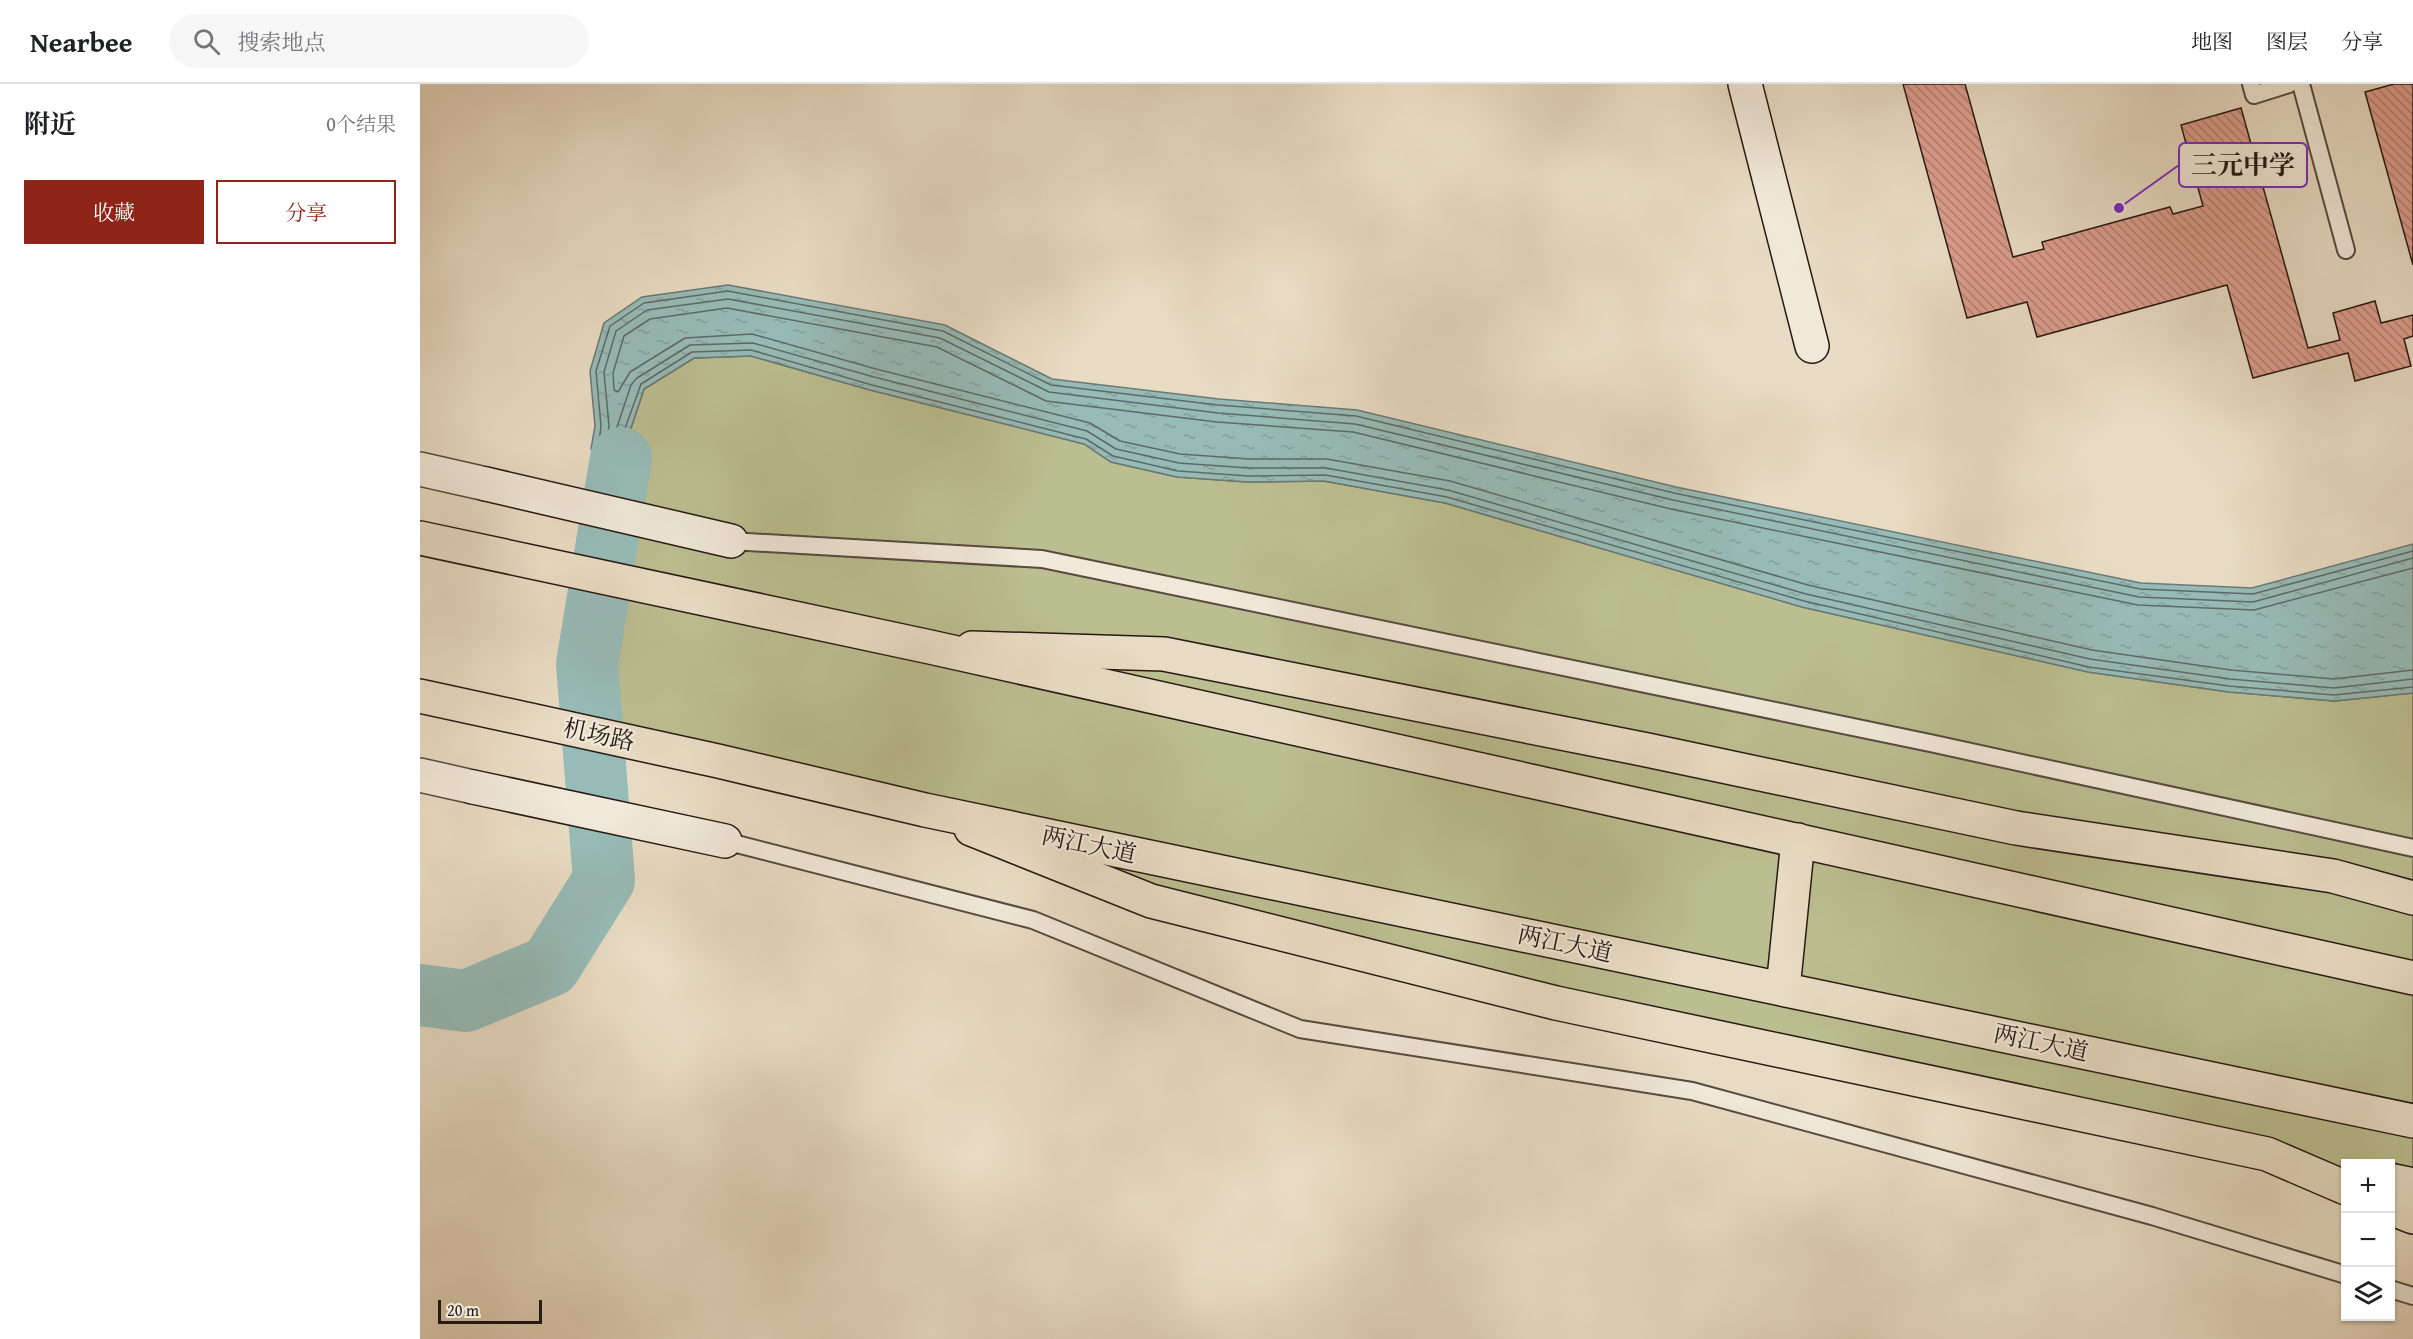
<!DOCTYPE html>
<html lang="zh">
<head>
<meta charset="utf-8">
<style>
  :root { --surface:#fff; --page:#f6f6f6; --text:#202124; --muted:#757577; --line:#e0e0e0; --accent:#8f2418 }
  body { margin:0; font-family:"Gentium Book Plus","Noto Serif SC",serif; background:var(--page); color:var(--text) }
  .controls { position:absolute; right:18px; bottom:18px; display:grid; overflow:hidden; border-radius:0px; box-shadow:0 2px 4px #0004 }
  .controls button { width:54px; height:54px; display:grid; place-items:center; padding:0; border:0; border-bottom:2px solid var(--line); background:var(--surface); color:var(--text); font:30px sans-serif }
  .scale { position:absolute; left:18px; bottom:15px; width:104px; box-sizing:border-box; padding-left:6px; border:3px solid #271914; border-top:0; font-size:16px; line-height:21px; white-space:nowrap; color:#271914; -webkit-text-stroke:4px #f0e8d8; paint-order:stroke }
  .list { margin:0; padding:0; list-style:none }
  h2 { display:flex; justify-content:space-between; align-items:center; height:78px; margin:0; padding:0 24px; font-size:26px }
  h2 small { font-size:20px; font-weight:400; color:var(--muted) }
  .actions { display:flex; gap:12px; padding:18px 24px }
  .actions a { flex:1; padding:14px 0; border:2px solid var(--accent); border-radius:0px; text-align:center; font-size:21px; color:var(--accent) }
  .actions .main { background:var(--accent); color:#fff }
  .icon { flex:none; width:33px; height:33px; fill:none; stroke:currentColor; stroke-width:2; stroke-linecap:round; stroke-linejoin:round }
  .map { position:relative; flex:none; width:1993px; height:1255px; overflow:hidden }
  header { display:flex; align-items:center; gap:36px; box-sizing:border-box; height:84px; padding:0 30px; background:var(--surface); border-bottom:2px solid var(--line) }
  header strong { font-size:28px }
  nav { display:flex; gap:33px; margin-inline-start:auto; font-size:21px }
  .search { width:420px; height:54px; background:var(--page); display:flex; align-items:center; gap:15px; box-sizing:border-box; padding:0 21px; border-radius:33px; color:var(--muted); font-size:22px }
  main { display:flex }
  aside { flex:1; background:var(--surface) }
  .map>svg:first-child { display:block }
</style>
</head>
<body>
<header>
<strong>Nearbee</strong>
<div class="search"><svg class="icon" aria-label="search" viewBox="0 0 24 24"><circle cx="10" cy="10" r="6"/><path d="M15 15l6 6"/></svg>搜索地点</div>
<nav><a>地图</a><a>图层</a><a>分享</a></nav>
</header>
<main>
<aside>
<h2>附近<small>0个结果</small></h2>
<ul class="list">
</ul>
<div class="actions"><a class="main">收藏</a><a>分享</a></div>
</aside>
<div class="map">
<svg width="1993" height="1255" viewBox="0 0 1993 1255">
  <defs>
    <pattern id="water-ripples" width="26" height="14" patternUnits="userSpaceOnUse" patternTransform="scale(1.5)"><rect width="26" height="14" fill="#97bbb7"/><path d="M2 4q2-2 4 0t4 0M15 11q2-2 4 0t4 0" fill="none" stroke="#82a09c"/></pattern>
    <pattern id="building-back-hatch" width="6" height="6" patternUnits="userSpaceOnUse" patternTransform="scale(1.5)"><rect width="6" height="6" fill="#db9d8c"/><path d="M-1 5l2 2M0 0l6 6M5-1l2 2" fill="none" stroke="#b27f71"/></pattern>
  </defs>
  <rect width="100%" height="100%" fill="#e8dbc3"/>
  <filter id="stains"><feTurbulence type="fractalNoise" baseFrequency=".00333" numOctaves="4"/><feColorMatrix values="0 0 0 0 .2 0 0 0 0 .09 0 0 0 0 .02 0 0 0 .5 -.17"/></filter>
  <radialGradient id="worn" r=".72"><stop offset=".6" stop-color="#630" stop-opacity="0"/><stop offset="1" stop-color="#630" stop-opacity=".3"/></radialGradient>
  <path fill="#bbbe90" stroke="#716c52" stroke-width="1.5" d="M331,272L450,306L664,360L691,378L757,393L828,398L904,397L1025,419L1382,523L1668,588L1809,608L1914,617L1993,609V1133L1971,1124L1970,1080H1926L1925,1104L731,817L505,726L196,655L167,580L201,374L224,305L274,274Z"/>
  <path fill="url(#water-ripples)" stroke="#6a7a76" stroke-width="1.5" d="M308,201L525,241L632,295L799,315L937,326L1256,403L1721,499L1832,504L1993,460V609L1915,617L1809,608L1668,588L1382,523L1025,419L904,397L828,398L757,393L691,378L664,360L450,306L331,272L274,274L224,305L201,374L171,365L175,342L170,287L184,239L222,213Z"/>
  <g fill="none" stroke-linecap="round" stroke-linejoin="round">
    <path stroke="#5f6a66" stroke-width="1.5" d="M1993,467L1833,510L1720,505L1254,409L936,332L798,321L631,301L523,247L308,207L224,219L190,242L176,287L181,342L179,359L195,366L198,364L221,300L272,268L331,266L452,301L666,355L693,372L758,387L828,392L905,391L1027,413L1384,517L1669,583L1809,602L1914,611L1993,603
      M1993,474L1833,518L1719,513L1253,416L935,340L798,329L629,308L520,254L308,215L227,226L196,247L184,288L189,342L187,354L190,356L193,355L211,301L217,294L270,261L333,259L454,293L667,347L696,365L759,379L828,384H906L1028,406L1386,510L1670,575L1810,595L1914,604L1993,595
      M1993,484L1834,526L1718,521L1251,425L933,348L797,338L626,317L517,263L307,224L230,235L204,252L193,289L194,306L198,308L210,288L265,254L332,250L456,285L670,339L700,357L760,370L829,375H907L1030,397L1388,501L1672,566L1811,586L1914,595L1993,586"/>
    <path stroke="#97bbb7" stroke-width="62" d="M0,911L46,917L130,882L184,796L167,580L201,374"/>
  </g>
  <path fill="url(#building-back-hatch)" stroke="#271914" stroke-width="1.5" d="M1483,0H1545L1593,173L1624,165L1622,158L1750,123L1753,130L1783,122L1761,41L1821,24L1888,264L1920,256L1913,229L1955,217L1961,239L1993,231V252L1984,255L1991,282L1935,297L1928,269L1833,294L1807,201L1617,253L1607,218L1547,234Z
    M1974,0H1993V181L1945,8Z"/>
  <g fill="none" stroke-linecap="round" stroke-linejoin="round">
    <defs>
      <path id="lane" d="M1831,0L1834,11L1869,0
        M1881,0L1926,166
        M311,457L622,475L1510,659L1993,764
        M305,757L613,836L880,945L1272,1007L1732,1132L1926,1191
        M1970,1205L1993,1212"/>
      <path id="street" d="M0,385L66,400
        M0,691L53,703"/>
      <path id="secondary" d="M1325,0L1392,262
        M66,400L311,457
        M53,703L305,757"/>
      <path id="primary" d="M552,564L744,570L1227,666L1596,744L1913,792L1993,814
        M551,745L731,817L1136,919L1847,1070L1926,1104
        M1970,1096L1993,1101
        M1970,1124L1993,1133"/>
      <path id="highway" d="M0,454L510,563L1993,894
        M0,612L298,677L505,726L1993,1037
        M1363,905L1378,756"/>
    </defs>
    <use href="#lane" stroke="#574a40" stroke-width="20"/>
    <use href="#street" stroke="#574a40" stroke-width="36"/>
    <use href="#secondary" stroke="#271914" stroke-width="36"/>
    <use href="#primary" stroke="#271914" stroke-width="36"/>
    <use href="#highway" stroke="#271914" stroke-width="36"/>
    <use href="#lane" stroke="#f0e8d8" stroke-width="16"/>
    <use href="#street" stroke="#f0e8d8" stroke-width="33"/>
    <use href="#secondary" stroke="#f0e8d8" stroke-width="33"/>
    <use href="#primary" stroke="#e8dbc3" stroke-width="33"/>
    <use href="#highway" stroke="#e8dbc3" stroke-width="33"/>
  </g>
  <g text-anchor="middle" stroke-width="4.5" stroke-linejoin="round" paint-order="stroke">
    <g font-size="24" fill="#271914" stroke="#f0e8d8">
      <text transform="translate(179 651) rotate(12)" y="8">机场路</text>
      <text transform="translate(669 761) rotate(12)" y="8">两江大道</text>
      <text transform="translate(1145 860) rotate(12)" y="8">两江大道</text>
      <text transform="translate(1621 959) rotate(12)" y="8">两江大道</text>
    </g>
  </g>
  <path fill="none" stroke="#7b2cbf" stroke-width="2" d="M1699 124L1759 81"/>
  <circle fill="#7b2cbf" stroke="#f0e8d8" stroke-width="2" cx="1699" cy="124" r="6"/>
  <rect fill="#f0e8d8" stroke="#7b2cbf" stroke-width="2" x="1759" y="59" width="128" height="44" rx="6"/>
  <g font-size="26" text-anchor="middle" font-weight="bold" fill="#271914">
    <text x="1823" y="90">三元中学</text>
  </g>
  <rect width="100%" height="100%" filter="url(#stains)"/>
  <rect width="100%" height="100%" fill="url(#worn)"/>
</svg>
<div class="controls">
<button>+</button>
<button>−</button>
<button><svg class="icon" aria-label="layers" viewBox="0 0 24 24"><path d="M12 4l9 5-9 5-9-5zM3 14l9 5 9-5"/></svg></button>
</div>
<div class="scale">20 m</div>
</div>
</main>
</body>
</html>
